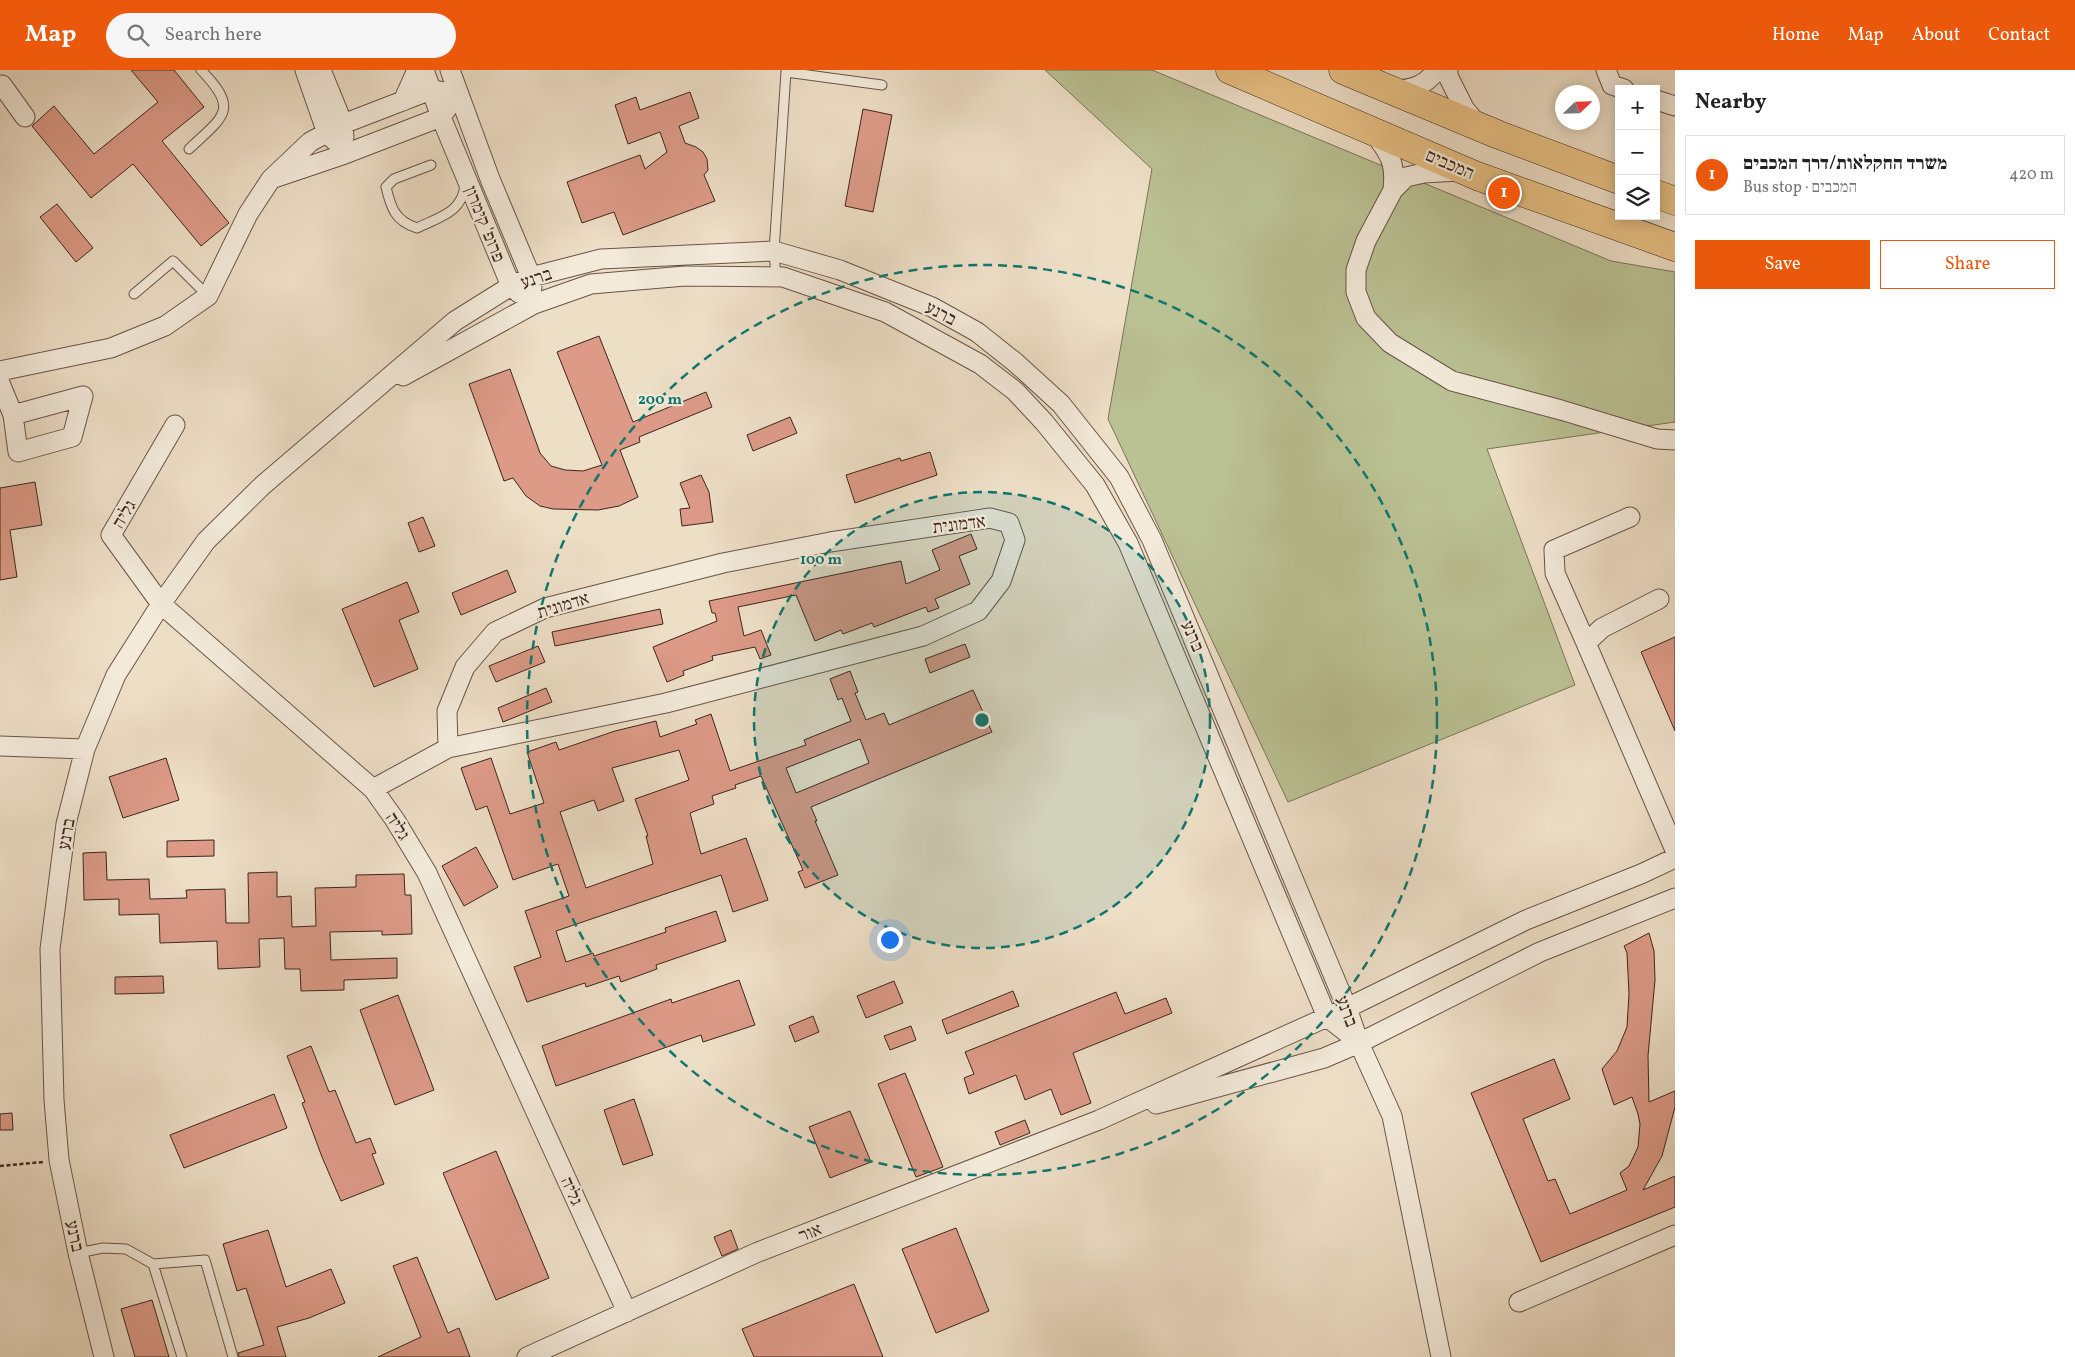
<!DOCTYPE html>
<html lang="en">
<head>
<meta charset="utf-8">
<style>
  :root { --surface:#fff; --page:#f6f6f6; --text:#222; --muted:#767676; --line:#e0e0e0; --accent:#ea580c }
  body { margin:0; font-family:Vollkorn,"Frank Ruhl Libre",serif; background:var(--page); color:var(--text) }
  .controls { position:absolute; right:15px; top:15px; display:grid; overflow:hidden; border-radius:0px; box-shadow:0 2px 12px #0003 }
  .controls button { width:45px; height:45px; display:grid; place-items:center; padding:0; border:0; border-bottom:1px solid var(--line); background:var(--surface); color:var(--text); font:25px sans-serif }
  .compass { position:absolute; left:1555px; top:15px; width:45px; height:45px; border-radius:50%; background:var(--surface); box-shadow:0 2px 12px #0003; rotate:67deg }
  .you { position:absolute; left:889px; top:869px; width:18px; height:18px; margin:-12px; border:4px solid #fff; border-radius:50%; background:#1a73e8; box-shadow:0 0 0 8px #1a73e833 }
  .badge { display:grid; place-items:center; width:32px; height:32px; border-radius:50%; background:var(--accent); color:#fff; font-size:16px; font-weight:700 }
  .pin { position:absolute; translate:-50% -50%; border:2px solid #fff; box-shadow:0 1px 5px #0006 }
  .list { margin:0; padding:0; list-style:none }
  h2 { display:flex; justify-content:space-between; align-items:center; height:65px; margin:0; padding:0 20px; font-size:21px }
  h2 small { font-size:16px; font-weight:400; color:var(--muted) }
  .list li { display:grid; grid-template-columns:32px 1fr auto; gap:15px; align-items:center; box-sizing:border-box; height:80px; margin:0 10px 10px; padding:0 10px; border:1px solid var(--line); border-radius:0px }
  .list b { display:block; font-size:19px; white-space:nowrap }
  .list p { margin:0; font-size:16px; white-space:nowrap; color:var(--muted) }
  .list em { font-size:16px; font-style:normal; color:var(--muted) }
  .actions { display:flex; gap:10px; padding:15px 20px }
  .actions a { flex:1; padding:11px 0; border:1px solid var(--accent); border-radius:0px; text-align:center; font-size:18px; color:var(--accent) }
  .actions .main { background:var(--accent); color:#fff }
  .icon { flex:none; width:28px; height:28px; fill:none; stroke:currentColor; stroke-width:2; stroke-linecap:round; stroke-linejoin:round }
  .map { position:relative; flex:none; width:1675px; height:1287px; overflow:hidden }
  header { display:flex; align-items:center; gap:30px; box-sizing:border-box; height:70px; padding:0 25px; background:var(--accent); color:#fff }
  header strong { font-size:24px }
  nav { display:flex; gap:28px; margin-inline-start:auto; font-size:18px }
  .search { width:350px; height:45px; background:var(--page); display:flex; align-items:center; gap:12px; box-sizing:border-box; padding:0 18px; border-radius:28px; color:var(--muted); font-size:19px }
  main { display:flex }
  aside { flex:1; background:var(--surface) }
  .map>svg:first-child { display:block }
</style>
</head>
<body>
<header>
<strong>Map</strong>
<div class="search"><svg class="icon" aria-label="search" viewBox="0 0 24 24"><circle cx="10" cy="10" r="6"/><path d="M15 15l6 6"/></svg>Search here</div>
<nav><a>Home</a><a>Map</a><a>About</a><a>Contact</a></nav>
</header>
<main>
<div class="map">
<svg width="1675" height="1287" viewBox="0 0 1675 1287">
  <rect width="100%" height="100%" fill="#eddec6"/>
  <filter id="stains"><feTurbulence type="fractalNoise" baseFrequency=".004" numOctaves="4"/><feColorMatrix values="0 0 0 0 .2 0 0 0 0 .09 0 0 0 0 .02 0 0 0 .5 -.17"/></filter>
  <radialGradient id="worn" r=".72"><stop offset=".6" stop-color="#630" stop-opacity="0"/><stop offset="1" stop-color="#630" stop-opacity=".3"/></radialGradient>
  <path fill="#bac193" stroke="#7c7458" d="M1045,0H1152L1611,191L1675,202V352L1487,379L1575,615L1288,732L1108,349L1152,99Z"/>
  <path fill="#dc9a87" stroke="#3d261d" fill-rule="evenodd" d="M131,0H174L204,37L162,71L229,153L201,176L133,94L91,128L32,56L54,36L94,84L158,32Z
    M690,22L699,48L679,56L685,73L696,77L703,82L707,89L708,100L704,105L715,131L623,165L614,142L582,153L567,112L640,85L645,99L667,82L660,62L628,74L615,35L636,27L640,40Z
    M863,39L892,45L873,142L845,136Z
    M57,134L93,178L76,192L40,147Z
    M599,266L633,352L706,322L712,337L639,367L640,372L620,380L638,427L619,436L598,440L553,439L540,436L526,426L513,408L504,411L469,314L510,299L540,383L551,396L565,400L583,401L602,395L557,282Z
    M790,347L797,363L753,381L747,365Z
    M930,382L937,405L855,433L846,405L900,388L901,391Z
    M701,405L709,422L713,452L682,456L680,439L690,438L680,413Z
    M35,412L42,455L10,460L17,507L0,510V418Z
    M423,447L435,476L419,482L408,453Z
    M971,464L977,479L959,486L970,514L935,529L939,538L928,542L926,537L874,557L872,553L843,564L841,560L815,571L796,525L738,537L744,566L761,560L771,585L760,589L755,577L712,586L713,590L683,601L684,605L667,612L653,577L717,551L715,543H712L709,531L901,491L906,514L940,500L932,480Z
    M507,500L516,522L461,545L452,523Z
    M407,512L419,542L399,550L418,599L374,617L342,539Z
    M660,539L663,554L555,576L552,562Z
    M1675,567V661L1641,582Z
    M965,574L970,587L930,603L925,589Z
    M538,576L545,592L496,612L489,596Z
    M850,601L858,622L855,623L866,650L884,643L889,655L973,620L992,662L811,737L817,751H815L838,805L805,818L798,802L803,800L761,706L735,715L736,718L712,726L714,734L690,743L701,784L746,768L768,830L733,842L721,805L556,861L566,892L593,883L594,886L666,862L665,858L716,841L726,871L656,895L657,899L621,912L619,906L586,917L585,913L527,932L514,897L541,887L525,841L569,826L558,794L513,810L487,736L476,740L461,698L491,688L510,744L544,733L527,682L556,672L559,680L615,661L656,651L660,667L697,654L695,650L711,644L730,701L806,675L804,670L851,651L842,628L838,630L830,609ZM860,669L869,693L796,723L786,698ZM679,680L689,710L635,729L648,766H646L653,794L586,818L560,742L594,730L598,741L624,731L612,698Z
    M546,618L552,632L503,652L498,638Z
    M166,688L179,730L123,748L109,707Z
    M214,770V786L167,787V771Z
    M476,777L498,817L464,836L442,796Z
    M106,782L107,810L149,809L150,829L187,828L186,820L225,819L226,853H249L248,803L277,802V827L291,826L292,857L316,856L315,818L356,817V805L404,804L405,825H411L412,864L382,865V861L330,862L331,890L397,888V908L344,910V920L301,921L300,899H285L284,868L259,869L260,897L218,899L217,871L160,873L159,844L119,845V829L84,830L83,783Z
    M1649,863L1654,881L1655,910L1648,986L1649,1032L1675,1021V1037L1662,1086L1643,1120L1675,1106V1137L1541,1192L1471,1023L1554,989L1570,1029L1523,1049L1548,1111L1555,1109L1570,1144L1627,1120L1620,1103L1629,1096L1638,1077L1640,1054L1638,1044L1632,1027L1614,1035L1602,999L1617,981L1627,957L1629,924L1627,883L1624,876Z
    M163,906L164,923L115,924V907Z
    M739,910L755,955L703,972L701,965L556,1016L542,976L671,929L672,933Z
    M894,911L903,933L866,948L857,926Z
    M1013,921L1019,936L947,964L942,950Z
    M1116,922L1125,944L1166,928L1172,943L1073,983L1091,1033L1061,1045L1051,1019L1025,1030L1016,1005L969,1024L964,1008L974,1004L965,982Z
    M398,925L434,1020L395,1035L360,940Z
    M813,946L819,962L795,972L789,956Z
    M911,956L916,970L890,980L884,966Z
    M311,976L329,1022L335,1020L356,1073L370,1068L376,1083L372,1084L384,1114L341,1131L322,1087L302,1033L305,1032L287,986Z
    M905,1003L943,1097L916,1107L878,1014Z
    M274,1024L287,1058L184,1098L170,1065Z
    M634,1029L653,1085L623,1095L604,1040Z
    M850,1041L871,1092L830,1108L809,1057Z
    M12,1043L13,1060H0V1044Z
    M1025,1050L1030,1063L1000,1075L995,1062Z
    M496,1081L549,1208L496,1230L443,1103Z
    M956,1158L989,1241L936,1263L902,1179Z
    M268,1160L286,1217L331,1199L345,1233L309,1248L277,1257L286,1287H239L238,1283L264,1275L246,1218L237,1221L223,1174Z
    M731,1160L738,1179L722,1186L714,1167Z
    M417,1187L448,1263L459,1258L470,1287H378L421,1267L393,1196Z
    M854,1214L883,1287H754L742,1259Z
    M152,1230L169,1287H135L121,1239Z"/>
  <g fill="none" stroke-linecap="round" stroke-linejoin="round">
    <defs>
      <path id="service" d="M189,79C224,46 240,40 201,0
        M431,95L394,109L386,117C391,138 395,151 417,158C439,147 462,143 465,115
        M776,207L774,181L786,2L882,15
        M134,224L173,191L208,226
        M78,1183L103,1178L126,1179L153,1194L182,1287
        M153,1194L205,1190L233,1287"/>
      <path id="minor" d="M305,0L327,63L335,71
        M321,0L343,54L344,67
        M424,0L441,47L511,216L519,223
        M450,0L490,109L531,207L532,218
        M1448,0V6L1464,38L1477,54
        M1606,0L1612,15L1624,19
        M0,16L2,15L25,47
        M1393,21C1413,19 1425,16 1437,0
        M1656,30L1675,36
        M403,31L417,0
        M1374,63C1390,84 1396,93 1393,120
        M1459,101L1424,103L1406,107L1393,120L1366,171L1356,200V222L1366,248L1390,273L1452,311L1561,340L1657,369L1675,370
        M277,107L345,84L441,47L448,37
        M0,301L111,278L165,256L208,226L248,144L271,109L310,72L343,54L431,20L459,24
        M403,306L534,234L591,214L685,206L783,207L885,242L980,294L1015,321L1044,352L1095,415L1128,473L1327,947L1359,972
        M0,313L13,345L18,382L72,367L83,326L13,345
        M175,355L111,465L161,534L373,719L395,750L427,803L627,1242
        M1659,529L1602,558L1586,573L1675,780
        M1586,573L1555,503L1554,480L1630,447
        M0,676L85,679
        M373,719L448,678L666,633L923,566L978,541L1001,511L1015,470L1009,453L990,448L830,472L723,493L545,538L495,562L465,597L447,641L448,678
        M1156,1034L1324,988L1359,973L1540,882L1675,828
        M1519,1232L1675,1165
        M104,1287L78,1183L59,1090L54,1030L50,879L66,754L85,679L116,605L161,534L206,471L263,415L455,251L511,216L531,207L601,189L774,181L840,200L932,237L977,262L1016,293L1061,334L1119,407L1152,470L1347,938L1359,973L1392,1046L1441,1287
        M527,1287L758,1182L1099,1050L1347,938L1526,850L1641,804L1675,788"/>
      <path id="primary" d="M1230,0L1477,106L1675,177
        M1343,0L1499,65L1619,110
        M1656,124L1675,131"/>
    </defs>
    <use href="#service" stroke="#695447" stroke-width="11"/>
    <use href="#minor" stroke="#695447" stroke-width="21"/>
    <use href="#primary" stroke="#3d261d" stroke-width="29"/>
    <path stroke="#3d261d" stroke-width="2.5" stroke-dasharray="4 2.5" stroke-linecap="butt" d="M0,1096L43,1092"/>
    <use href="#service" stroke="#f3eada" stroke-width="9"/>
    <use href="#minor" stroke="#f3eada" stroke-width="19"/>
    <use href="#primary" stroke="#e6bf83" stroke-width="28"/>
  </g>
  <circle cx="982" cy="650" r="228" fill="#0f766e" fill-opacity=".12"/>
  <g fill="none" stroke="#0f766e" stroke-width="2.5" stroke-dasharray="9 6">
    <circle cx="982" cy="650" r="228"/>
    <circle cx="982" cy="650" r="455"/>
  </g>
  <g text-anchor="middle" stroke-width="4.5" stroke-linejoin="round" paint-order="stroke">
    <g font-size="18" fill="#3d261d" stroke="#f3eada">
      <text transform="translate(1450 94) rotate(23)" y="6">המכבים</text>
      <text transform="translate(485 154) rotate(68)" y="6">פרופ' קימרון</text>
      <text transform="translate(536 208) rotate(-19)" y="6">ברנע</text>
      <text transform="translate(941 243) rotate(27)" y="6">ברנע</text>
      <text transform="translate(124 444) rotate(-59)" y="6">גליה</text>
      <text transform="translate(959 454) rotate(-7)" y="6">אדמונית</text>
      <text transform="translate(563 535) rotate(-17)" y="6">אדמונית</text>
      <text transform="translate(1193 566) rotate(67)" y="6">ברנע</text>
      <text transform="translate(398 756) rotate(57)" y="6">גליה</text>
      <text transform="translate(66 764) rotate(-80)" y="6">ברנע</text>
      <text transform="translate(1347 941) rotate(69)" y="6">ברנע</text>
      <text transform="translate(572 1121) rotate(66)" y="6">גליה</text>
      <text transform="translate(810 1162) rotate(-21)" y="6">אור</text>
      <text transform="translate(75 1166) rotate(78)" y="6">ברנע</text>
    </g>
  </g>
  <circle cx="982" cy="650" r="8" fill="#0f766e" stroke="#f3eada" stroke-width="2.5"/>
  <g font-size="15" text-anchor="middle" font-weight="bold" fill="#0f766e" stroke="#f3eada" stroke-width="4.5" stroke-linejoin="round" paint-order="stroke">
    <text x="660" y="334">200 m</text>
    <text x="821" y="494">100 m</text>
  </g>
  <rect width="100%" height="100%" filter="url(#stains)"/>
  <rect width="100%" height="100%" fill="url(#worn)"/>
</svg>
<div class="controls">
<button>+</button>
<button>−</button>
<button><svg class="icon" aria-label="layers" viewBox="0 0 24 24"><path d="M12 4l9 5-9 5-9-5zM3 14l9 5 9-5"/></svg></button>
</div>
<svg class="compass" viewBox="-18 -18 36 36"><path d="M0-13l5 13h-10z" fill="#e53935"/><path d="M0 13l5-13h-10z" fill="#767676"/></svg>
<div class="you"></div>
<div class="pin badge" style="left:1504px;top:123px">1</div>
</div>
<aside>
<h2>Nearby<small></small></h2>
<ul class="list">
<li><span class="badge">1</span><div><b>משרד החקלאות/דרך המכבים</b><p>Bus stop · המכבים</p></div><em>420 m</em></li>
</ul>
<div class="actions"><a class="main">Save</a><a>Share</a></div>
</aside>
</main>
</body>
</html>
